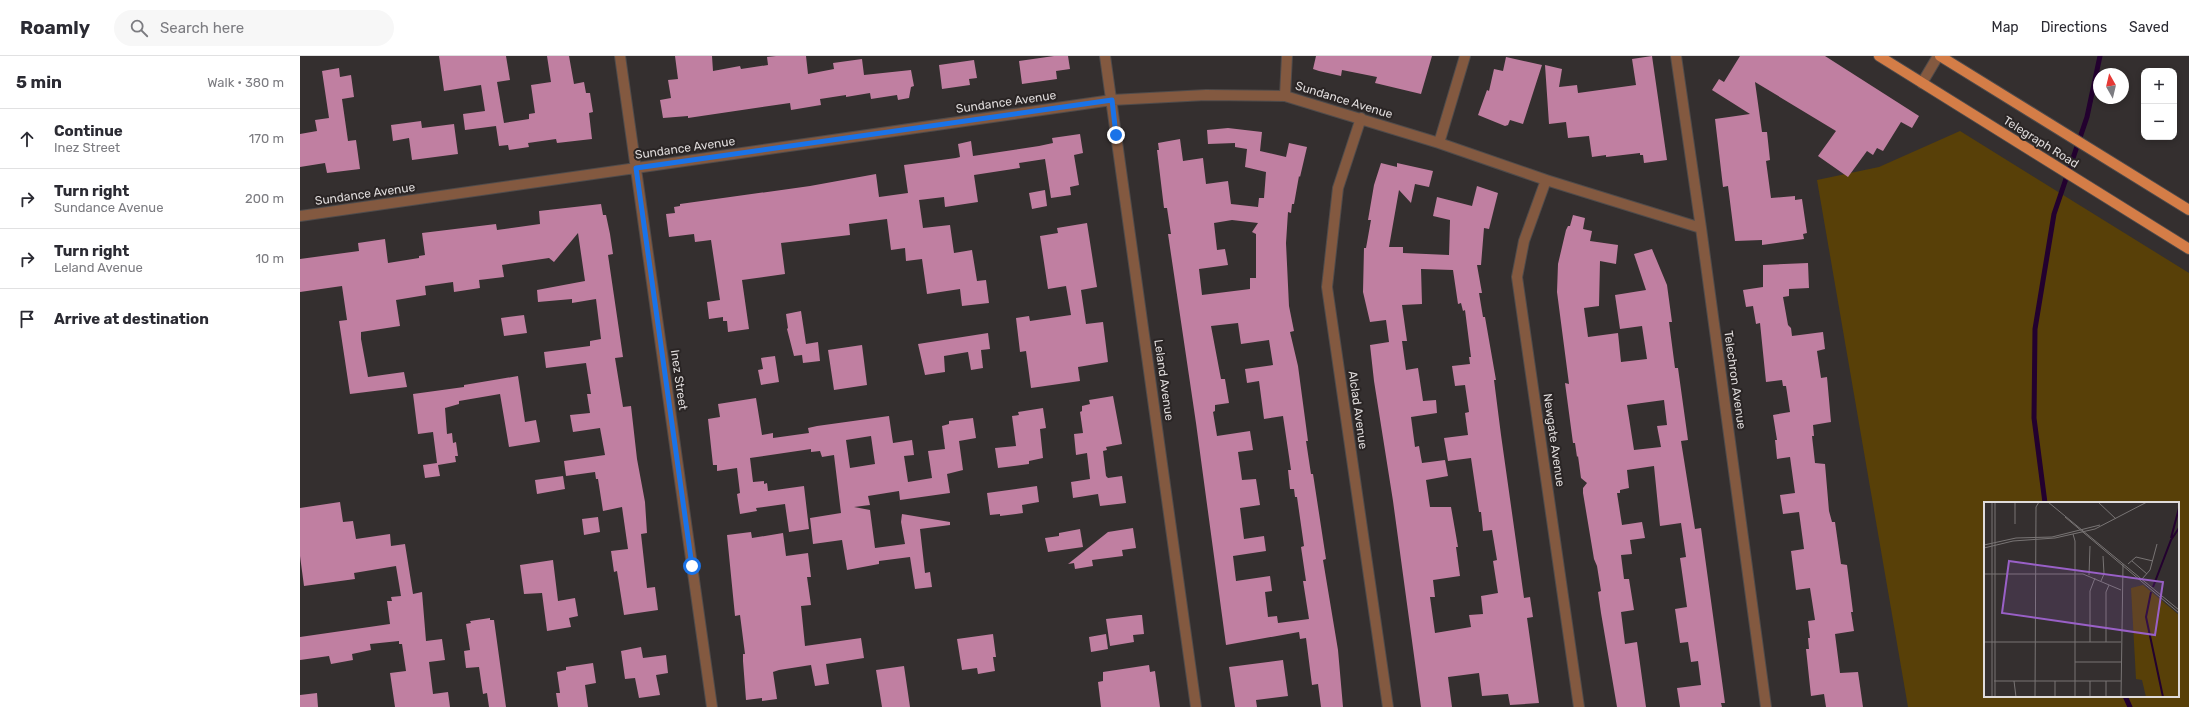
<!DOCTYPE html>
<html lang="en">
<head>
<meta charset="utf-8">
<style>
  :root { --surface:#fff; --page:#f7f7f7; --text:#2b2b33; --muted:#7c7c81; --line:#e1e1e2 }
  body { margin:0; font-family:Rubik,sans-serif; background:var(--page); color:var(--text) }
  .controls { position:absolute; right:12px; top:12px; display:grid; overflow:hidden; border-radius:8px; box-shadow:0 2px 6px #0003 }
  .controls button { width:36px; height:36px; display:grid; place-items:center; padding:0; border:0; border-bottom:1px solid var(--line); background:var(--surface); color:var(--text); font:20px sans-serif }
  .compass { position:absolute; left:1793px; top:12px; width:36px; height:36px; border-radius:50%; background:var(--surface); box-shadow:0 2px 6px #0003; rotate:352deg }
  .stop { position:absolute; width:12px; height:12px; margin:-9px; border:3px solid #1a73e8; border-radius:50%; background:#fff }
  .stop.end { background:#1a73e8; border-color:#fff; box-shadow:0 1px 4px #0008 }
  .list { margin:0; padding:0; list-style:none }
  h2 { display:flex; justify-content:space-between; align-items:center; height:52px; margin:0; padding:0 16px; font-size:17px }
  h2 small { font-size:13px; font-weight:400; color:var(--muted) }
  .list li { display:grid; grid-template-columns:26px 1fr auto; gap:12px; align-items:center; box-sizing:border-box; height:60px; padding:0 16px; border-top:1px solid var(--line) }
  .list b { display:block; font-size:15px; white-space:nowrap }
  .list p { margin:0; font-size:13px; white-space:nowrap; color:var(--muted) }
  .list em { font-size:13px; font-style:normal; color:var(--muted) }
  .icon { flex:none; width:22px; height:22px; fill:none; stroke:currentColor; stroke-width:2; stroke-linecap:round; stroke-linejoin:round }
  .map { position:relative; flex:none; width:1889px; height:651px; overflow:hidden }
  header { display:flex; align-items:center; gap:24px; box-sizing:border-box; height:56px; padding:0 20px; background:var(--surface); border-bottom:1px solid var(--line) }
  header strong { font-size:19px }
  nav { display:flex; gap:22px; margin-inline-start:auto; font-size:14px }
  .search { width:280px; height:36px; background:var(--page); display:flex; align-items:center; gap:10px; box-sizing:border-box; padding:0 14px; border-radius:22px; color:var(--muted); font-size:15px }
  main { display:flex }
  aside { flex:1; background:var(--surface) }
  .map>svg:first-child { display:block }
</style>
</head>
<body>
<header>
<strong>Roamly</strong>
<div class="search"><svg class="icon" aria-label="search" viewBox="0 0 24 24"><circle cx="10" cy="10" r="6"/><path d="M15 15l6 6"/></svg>Search here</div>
<nav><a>Map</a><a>Directions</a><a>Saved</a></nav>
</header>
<main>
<aside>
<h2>5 min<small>Walk · 380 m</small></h2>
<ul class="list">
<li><svg class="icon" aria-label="ahead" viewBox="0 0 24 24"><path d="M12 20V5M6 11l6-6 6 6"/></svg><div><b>Continue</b><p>Inez Street</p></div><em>170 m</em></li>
<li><svg class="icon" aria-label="right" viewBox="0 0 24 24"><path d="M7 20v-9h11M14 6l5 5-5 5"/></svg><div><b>Turn right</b><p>Sundance Avenue</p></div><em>200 m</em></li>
<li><svg class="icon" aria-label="right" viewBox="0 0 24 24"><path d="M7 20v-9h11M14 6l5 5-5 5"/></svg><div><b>Turn right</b><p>Leland Avenue</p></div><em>10 m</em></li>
<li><svg class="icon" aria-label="arrive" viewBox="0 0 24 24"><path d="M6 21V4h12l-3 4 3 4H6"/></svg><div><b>Arrive at destination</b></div></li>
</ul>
</aside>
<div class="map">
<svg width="1889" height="651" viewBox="0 0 1889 651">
  <rect width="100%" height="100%" fill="#342f2f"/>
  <path fill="#584008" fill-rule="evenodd" d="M1660,75L1889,217V651H1608L1517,124L1579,111ZM1685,447H1878V640H1685Z"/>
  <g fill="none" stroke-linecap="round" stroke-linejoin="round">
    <path stroke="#23012f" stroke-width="5" d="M1745,447L1734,362L1735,273L1754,158L1787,61L1800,0
      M1825,640L1830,651"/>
  </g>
  <path fill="#c07fa1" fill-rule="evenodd" d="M139,0H206L210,24L197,26L204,67L229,63V58L235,57L231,29L251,26L247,0H269L274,28L284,26L286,37H290L293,56L289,57L292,83L257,87L256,83L228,87L229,91L209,94L208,89L199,90L196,70L165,74L163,58L185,55L181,29L144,35Z
    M375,0H412L413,15L440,10L441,13L468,9L467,1L476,0H506L508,18L534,13L533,7L562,3L564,19L611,14L614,30L611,31L609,42L598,44L597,39L571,43L570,37L546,41V39L520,43L521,49L491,54L490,47L388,62V60L363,62L360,44L371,42L368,24L378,23Z
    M754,0H768L770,13L756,15L757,23L722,28L719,5Z
    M1016,0H1132L1121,38L1075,27L1077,21L1042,14L1041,20L1019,15L1013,13Z
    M1352,0L1367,104L1344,107L1343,99H1340V97L1306,101V99L1292,101L1289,80L1268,82L1266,66L1249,68L1245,9L1262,13L1259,31L1277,29L1278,37L1336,29L1332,3Z
    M1440,0H1525L1619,60L1612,72L1601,66L1583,95L1577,92L1573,99L1567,95L1548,121L1518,100L1536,75L1455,26L1462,76H1467L1470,104L1466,105L1471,142L1495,140V144L1502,143L1507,177L1503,178L1504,183L1462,189V184L1435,185L1428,130L1423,131L1415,63L1450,58L1412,34L1419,23L1424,26Z
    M1206,1L1242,9L1223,68L1210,64L1208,69L1205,70L1178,59L1187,34L1189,35L1194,13L1203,15Z
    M674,4L677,22L669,23L670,29L642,33L639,9Z
    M39,12L40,21L51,19L54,41L42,43L48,85L56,84L60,113L27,117L25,107L0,111V78L17,75L15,64L29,62L22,15Z
    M121,65L122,72L154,68L158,98L112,104L109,82L93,85L91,69Z
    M928,72L962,76L960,95L986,101L989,87L1007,91L1000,121L999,120L994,148H992L991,157L988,156L986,187L989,250L994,275L990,276L998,310L1008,385H1006L1011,418H1013L1026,503L1023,504L1038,594L1043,651H1021L1018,628L1012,629L1006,582L1000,583L999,576L926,589L896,367L868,178H871L867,152H864L857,94H859L858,87L880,83L883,105L903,102L906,128L928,125L931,148L958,151L959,142H964L966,116L945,111L947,93L935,91V87L908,88L907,74ZM932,164L958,167L952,176L956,178V222H950V233L902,239L899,213L928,209L925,193L917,194L914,167ZM938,267L941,288L969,284L973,309L945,313L947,327L959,325L964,363L983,360L991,414H988L990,433H994L995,441H997L1004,490L1001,491L1006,525H1003L1009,563L978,567L977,560L968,561L965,536L972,535L970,520L936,525L933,500L966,495L964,480L944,483L940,452L960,449L956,423L942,424L938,396L953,394L950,375L917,380L913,356L915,355V349L929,347L925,323H921L911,270Z
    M780,78L783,97L774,99L779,129L770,131L771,139L751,142L745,103L719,107L720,112L674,119L678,146L645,151L644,141L619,144L623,172L650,169L654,197L672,194L677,225L686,224L689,247L662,250L660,233L627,238L622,203L606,205L605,192L591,194L587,163L549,168L550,179L481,187L485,218L442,224L449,273L428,276L427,265H423V261L409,263L407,246L420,244L411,184L395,186L394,178L369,181L366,158L375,157L374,151L380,150V148L510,130L576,118L579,141L608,137L604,109L656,102L660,101L658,88L671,85L673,100L739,90L753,87L752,82Z
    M1081,107L1097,111V107L1133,115L1129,131L1115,128L1111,147L1099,134L1089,191H1103V197L1149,199L1150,164L1133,160L1137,141L1172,150L1177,130L1198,137L1189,173L1184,172L1181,209H1177L1182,237H1179L1183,261H1185L1196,324H1194L1201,379L1224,542L1230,541L1233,561L1227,562L1239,647L1210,649L1208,638L1182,640L1179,617L1148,621L1152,651H1121L1093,445L1074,325L1070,289L1089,286L1086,264L1070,266L1063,236L1064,192H1066L1071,164H1068L1074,129ZM1121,213L1153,214L1158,248L1161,247L1163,255L1165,254L1171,301H1169L1170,308L1152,310L1155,330L1165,329L1169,356L1165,357L1168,379L1144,382L1148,405L1171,402L1179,456H1181L1183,475L1192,474L1197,504L1193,505L1198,537L1181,540L1183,558L1169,559L1171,571L1135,577L1130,541H1135L1133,524L1160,520L1156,491H1158L1151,451H1130L1126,424L1148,420L1145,404L1122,407L1119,390L1115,391L1111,361L1137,357L1136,344L1123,345L1118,312L1106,314L1102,285H1107L1102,249L1122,248Z
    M745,134L747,150L732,153L729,137Z
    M301,148L303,159H306L310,178L313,198L308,199L323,301L315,302L323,351L331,350L337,403L345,446L347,477L341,478L347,532L355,531L358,554L324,559L317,515L314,516L311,495L328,493L322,451L303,455L298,423H296L295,416L266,420L264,405L305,399L300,372L273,376L270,359L290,357L287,338H291L286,307L246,312L244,296L290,290V285L301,283L296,243L272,247V243L238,246L237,234L285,225L278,177L254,206L249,202L202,209L204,221L179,224L180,232L154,236L153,226L125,230L126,239L96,244L100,270L61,276V283L68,321L104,316L107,331L50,338L39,265L47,264L42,230L0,236V203L59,195L58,187L85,183L88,207L119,202V200L125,199L122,177L196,168L197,174L240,168L239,155Z
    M1273,159L1285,162L1283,173L1292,175L1290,185L1318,189L1316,208L1300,205L1299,250L1284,252L1288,281L1318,277L1321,306L1347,303L1342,270L1320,273L1315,239L1346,234L1334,198L1352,193L1367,229L1372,266H1369L1375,312H1378L1388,384L1381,385L1395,473L1401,472L1425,647H1421L1422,651H1380L1377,632L1401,629L1398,605L1391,606L1388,586L1380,587L1375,553L1387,551L1380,502L1386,501L1381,467L1360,470L1354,410L1327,414L1329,432L1320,434V437H1317L1322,469L1342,466L1345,482L1330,484L1332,498L1321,499L1324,523H1329L1334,554L1321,556L1325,588L1337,586L1346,651H1317L1301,557L1298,536L1301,535L1297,510L1294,503L1283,437V432L1287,427L1281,422L1278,400L1277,401L1275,387H1273L1265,327L1269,328L1257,236L1258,208L1266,174L1268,170H1270ZM1364,344L1367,369L1357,370L1361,391L1334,394L1327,349Z
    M787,167L797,231L781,234L786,268L803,266L808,306L778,311L780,325L731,332L726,295L720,296L716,262L729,260L730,265L771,259L766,230L748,233L740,180L758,177L757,172Z
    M1508,207L1509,232L1489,233V240L1483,241L1488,269L1491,272L1492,280L1523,276L1525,293L1517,295L1521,322L1527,321L1531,366L1513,369L1514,380H1512L1515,407L1525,408L1529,455L1532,466H1535L1541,508L1547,509L1553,556H1551L1554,575L1535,578L1540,617L1558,616L1563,651H1526L1524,638L1511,640L1506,593H1509L1508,582H1510L1508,565L1515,564L1510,532L1496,534L1491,495L1504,493L1499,456L1483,458L1480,439L1495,437L1490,401L1477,403L1475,384H1477L1473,359L1490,356L1486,330H1483L1482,324L1466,326L1460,267L1456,268L1453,250L1446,251L1443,234L1463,231V209Z
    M501,255L506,288L518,286L520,305L503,307L502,299L494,300L487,273L488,272L486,258Z
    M224,259L227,277L204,280L201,262Z
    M688,277L690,293L681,294L683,312L671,314L668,296L644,300L645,316L625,319L618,288Z
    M562,289L567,329L534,334L528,294Z
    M475,300L479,326L461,329L458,314L463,313L461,302Z
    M218,320L225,366L236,364L240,386L209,391L200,338L159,345V348L145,352L147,378L152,377L153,387L156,386L158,400H155L156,406L138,409L140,420L125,422L123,409L137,407L133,376L118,378L113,338L164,331V329Z
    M813,340L822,388L806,391L807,394L803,395L806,420L808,422L822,420L826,447L800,450L798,438L773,442L771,426L790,423L787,397L776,399L774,378L783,377L780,356L782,355V350L790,348L789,344Z
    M456,342L462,379L473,377V382L509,377L508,372L517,370L589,360L593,387L612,384L614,399L604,400L608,426L632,422L628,395L645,393L642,370L649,368V365L673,362L676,382L659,385L663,414L647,418L650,437L600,444L599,435L568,440L570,449L554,451L570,454L575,492L605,488L601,466L602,458L650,466V469L620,473L625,517L630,516L632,531L615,533L610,501L579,505V508L547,514L542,484L513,488L510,462L541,457L534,399L522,401L520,395L511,396V393L450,402L453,426L464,425V428L467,427L468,435L504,430L509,473L489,476L485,448L456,452L457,455L440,458L437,438L440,437L437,412L417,415V409H413L408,363L420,361L418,348ZM571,380L575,408L550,412L546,384Z
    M743,352L746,372L740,373L743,402L729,405V408L698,412L695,392L716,390L712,360L719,359L718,356Z
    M263,420L265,433L237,438L235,424Z
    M737,430L739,446L722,449L723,457L700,460V458L690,459L687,437Z
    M40,446L43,466L53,465L56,483L90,478L91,490L105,488L113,538L122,536L126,585L142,583L145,604L129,606L133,638L148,636L150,651H95L90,617L106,615L102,588H99V585L70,588L71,594L52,598L53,604L31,608L29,600L0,604V581L90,568L87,545H92L91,541L101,540L96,510L54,517L55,523L4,530L0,500V452Z
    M298,461L300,476L284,479L282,463Z
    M833,472L836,492L822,494L823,500L792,504L793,510L775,513L774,507L768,508L808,476Z
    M780,473L783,491L748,496L745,482L759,480V477Z
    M451,476L452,482L483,477L486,500L508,497L511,521H507L511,549L501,550L505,590L561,582L564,602L526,608L529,628L515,630L511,609L479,614L473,616L477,643L462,645V642L446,644L443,605V598H445L440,559L435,560L427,479Z
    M253,504L258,545L275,542L278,560L269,562L271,571L247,575L242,537L224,538L220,509Z
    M839,559H842L844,578L833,579L834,586L810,590L806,563Z
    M190,562V564H194L206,651H189L187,637L183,638L179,611L166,612L164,595L170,594L166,568L171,567L170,565Z
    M693,578L696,601H693L695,615L678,618L677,612L662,614L657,583Z
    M806,578L808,593L791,596L789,581Z
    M341,591L343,602L366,599L368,617L356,619L360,639L339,642L335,622L325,623L321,595Z
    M983,604L988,640L956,644L957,651H935L929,611Z
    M293,607L296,627L285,629L288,651H258L256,637H260L257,616L266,614V611Z
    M849,609L850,616L855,615L860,651H801L798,626L803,625V616Z
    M604,610L610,651H582L576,614Z
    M17,637L18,651H0V639Z"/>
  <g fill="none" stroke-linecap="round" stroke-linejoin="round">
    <defs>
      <path id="minor" d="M320,0L412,651
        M805,0L896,651
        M1376,0L1401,172L1466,651
        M1622,27L1638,0
        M985,40L987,0
        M1061,62L1038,132L1027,231L1088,651
        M1139,87L1165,0
        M1246,124L1224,185L1217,221L1279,651
        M0,160L812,44L906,39L985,40L1139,87L1246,124L1401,172"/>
      <path id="major" d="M1579,0L1889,193
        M1640,0L1889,154"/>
    </defs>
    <use href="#minor" stroke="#4f4b4b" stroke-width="12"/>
    <use href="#major" stroke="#4f4b4b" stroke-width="12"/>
    <use href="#minor" stroke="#835940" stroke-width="10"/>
    <use href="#major" stroke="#d47d47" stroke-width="10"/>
  </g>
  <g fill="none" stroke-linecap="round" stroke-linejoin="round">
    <path stroke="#1a73e8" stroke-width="5" d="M392,510L336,112L812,44L816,79"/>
  </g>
  <g text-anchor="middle" stroke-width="4" stroke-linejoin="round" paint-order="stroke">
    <g font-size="12" fill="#dfdbdb" stroke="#2a2525">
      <text transform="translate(1044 44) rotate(17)" y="4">Sundance Avenue</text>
      <text transform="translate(706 46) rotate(-8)" y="4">Sundance Avenue</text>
      <text transform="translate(1741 86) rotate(32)" y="4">Telegraph Road</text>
      <text transform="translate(385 92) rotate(-8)" y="4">Sundance Avenue</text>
      <text transform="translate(65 138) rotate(-8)" y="4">Sundance Avenue</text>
      <text transform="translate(379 324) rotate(82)" y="4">Inez Street</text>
      <text transform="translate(864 324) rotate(82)" y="4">Leland Avenue</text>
      <text transform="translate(1435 324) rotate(82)" y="4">Telechron Avenue</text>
      <text transform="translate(1058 354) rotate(82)" y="4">Alclad Avenue</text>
      <text transform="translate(1254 384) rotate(82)" y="4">Newgate Avenue</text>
    </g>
  </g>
  <g transform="translate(1684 446)">
    <rect width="195" height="195" fill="#342f2f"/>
    <path d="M159,83L195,113V195H162L158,178L152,177L147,86Z" fill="#584008"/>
    <path fill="none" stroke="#23012f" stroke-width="2" d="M187,36L195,6M169,85L187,38L195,26M167,90L162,115L179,195"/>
    <path fill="none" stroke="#787474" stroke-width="1" d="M31,0V22M64,0L195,108M114,0L132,17M81,15L195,111M89,32L91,39V195M0,43L32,36L68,35L116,23M0,46L29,39L71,36L111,27L163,0M148,59L163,72M144,62L152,55L169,59M0,72H99L137,88M105,73L106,44M158,77L166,68L173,42M117,79L120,72L119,54M0,140H137M106,140V89L111,76M122,140V90L125,83M91,160H137M10,179H137M30,179L32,195M71,179V195M8,195V0M11,195V0M51,195L52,5L55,0M106,195V179M122,195V179M137,195L139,62"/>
    <path fill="#9960c7" fill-opacity="0.15" stroke="#9960c7" stroke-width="2" d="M25,59L179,80L171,133L18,111Z"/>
    <rect width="195" height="195" fill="none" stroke="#dfdbdb" stroke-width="2"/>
  </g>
</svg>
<div class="controls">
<button>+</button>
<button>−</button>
</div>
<svg class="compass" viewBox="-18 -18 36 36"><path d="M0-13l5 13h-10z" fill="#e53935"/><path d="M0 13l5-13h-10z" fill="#7c7c81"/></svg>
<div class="stop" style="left:392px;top:510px"></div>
<div class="stop end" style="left:816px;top:79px"></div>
</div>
</main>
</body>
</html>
